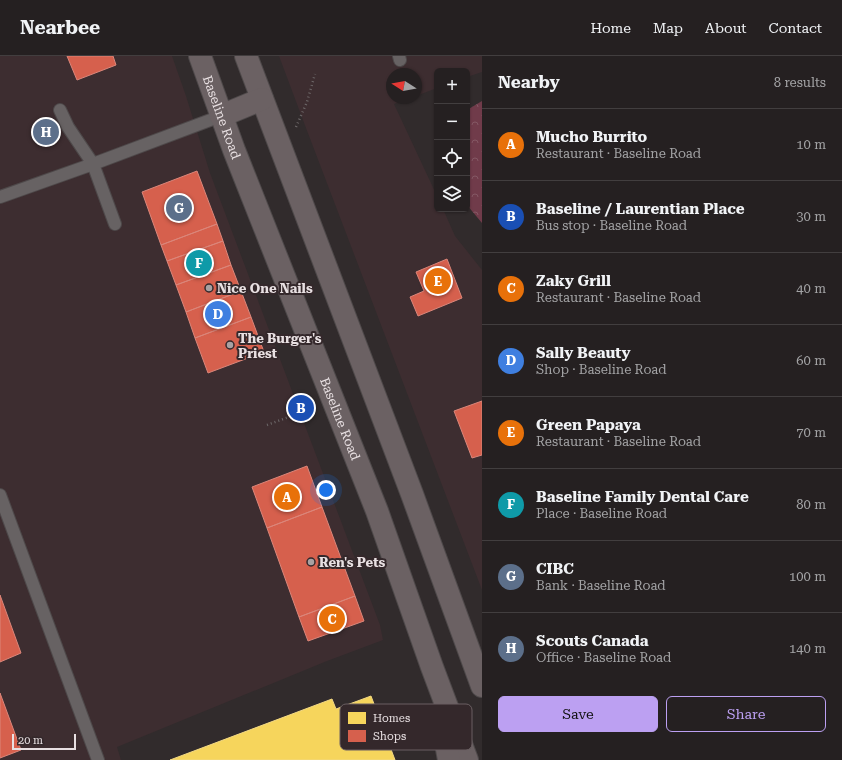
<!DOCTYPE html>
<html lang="en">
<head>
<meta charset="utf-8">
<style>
  :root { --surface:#252021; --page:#2d282a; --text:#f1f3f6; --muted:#a3a3a5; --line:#423e3f; --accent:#bca0f2 }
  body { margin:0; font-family:"Roboto Serif",serif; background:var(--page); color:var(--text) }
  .controls { position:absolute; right:12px; top:12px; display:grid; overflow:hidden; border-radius:6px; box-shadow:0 1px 3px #0004 }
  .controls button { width:36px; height:36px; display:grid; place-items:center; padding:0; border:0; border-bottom:1px solid var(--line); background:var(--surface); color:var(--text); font:20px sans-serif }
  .compass { position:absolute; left:386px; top:12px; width:36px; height:36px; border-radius:50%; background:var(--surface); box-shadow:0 1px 3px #0004; rotate:281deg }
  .scale { position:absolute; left:12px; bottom:10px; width:64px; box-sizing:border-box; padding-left:4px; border:2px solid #e8e0e2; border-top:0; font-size:11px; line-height:14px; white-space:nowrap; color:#e8e0e2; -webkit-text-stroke:3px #34282b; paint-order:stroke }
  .you { position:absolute; left:326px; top:434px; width:14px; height:14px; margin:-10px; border:3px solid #fff; border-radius:50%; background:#1a73e8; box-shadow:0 0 0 6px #1a73e833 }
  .badge { display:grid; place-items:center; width:26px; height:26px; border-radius:50%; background:var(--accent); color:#fff; font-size:13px; font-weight:700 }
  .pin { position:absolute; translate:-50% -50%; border:2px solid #fff; box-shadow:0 1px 4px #0006 }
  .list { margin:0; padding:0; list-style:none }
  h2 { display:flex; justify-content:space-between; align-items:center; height:52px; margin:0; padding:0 16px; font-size:17px }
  h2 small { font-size:13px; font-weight:400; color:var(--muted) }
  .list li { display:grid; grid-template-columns:26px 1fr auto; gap:12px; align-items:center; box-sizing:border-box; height:72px; padding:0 16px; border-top:1px solid var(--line) }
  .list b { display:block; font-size:15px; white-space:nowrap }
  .list p { margin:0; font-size:13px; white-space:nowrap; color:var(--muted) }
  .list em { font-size:13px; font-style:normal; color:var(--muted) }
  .actions { display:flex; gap:8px; padding:12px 16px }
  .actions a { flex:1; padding:9px 0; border:1px solid var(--accent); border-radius:6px; text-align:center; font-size:14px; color:var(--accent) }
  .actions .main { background:var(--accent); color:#111 }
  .icon { flex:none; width:22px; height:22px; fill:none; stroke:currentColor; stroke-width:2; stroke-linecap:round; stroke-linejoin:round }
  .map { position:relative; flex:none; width:482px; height:704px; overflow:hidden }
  header { display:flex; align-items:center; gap:24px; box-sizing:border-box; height:56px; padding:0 20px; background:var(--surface); border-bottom:1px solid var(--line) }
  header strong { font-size:19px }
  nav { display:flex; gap:22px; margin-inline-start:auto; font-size:14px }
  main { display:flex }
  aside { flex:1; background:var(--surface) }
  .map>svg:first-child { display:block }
</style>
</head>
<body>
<header>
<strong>Nearbee</strong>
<nav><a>Home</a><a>Map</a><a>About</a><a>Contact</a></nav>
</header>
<main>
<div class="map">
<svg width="482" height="704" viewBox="0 0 482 704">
  <defs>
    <pattern id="forest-crowns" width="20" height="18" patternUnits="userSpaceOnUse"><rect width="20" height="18" fill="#703b4a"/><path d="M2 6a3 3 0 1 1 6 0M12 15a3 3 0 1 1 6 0" fill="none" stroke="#845764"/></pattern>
  </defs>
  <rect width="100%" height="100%" fill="#312b2c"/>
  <path fill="#3d2d30" d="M0,0H172L186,40L210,117L380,569L383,584L327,605L117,691L121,704H0Z
    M279,0H482V16L467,21V15H437V32L416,40V18H392V42H410L394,48L437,140V153H443L455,180L482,214V534L306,72Z"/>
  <path fill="url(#forest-crowns)" d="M482,45V167L467,149V54Z"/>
  <path fill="#f6d55c" stroke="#f2d884" d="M371,640L395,704H170L332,643L336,653Z"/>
  <path fill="#d6604d" stroke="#db867a" d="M67,0H113L116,9L77,24Z
    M197,115L217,168L161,189L142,136Z
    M217,168L223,185L167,205L161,189Z
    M223,185L231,209L176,229L167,205Z
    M447,203L462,242L418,260L410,241L424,235L416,216Z
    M231,209L241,235L186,256L176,229Z
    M241,235L251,261L195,282L186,256Z
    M251,261L264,296L208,317L195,282Z
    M482,345V399L472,402L454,355Z
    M307,410L322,451L267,472L252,431Z
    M322,451L355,540L299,561L267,472Z
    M0,539L21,597L0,606Z
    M355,540L364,565L308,585L299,561Z
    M0,637L21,694L0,702Z"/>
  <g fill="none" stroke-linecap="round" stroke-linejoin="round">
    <defs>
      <path id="lane" d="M399,0L400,4
        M60,54L68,71L93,108L115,168
        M0,141L93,108L221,60
        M0,439L98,704"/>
      <g id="primary">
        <path id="s1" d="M200,0L234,94L377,455L432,611L467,704"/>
        <path d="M246,0L412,438L482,630"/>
        <path d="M221,60L262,43"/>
        <path d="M442,665L449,704"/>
      </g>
    </defs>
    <use href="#lane" stroke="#4e494a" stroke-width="14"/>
    <use href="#primary" stroke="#4e494a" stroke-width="24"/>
    <path stroke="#6d6869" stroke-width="2.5" stroke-dasharray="1 3" stroke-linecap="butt" d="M296,71L307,46L315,18
      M267,369L305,355"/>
    <use href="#lane" stroke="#676263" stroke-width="12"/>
    <use href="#primary" stroke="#6b6163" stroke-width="22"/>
  </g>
  <g fill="#a8a1a2" stroke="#34282b" stroke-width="1.5">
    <circle cx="209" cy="232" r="4"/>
    <circle cx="230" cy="289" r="4"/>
    <circle cx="311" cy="506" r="4"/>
  </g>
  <g text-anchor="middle" stroke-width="4" stroke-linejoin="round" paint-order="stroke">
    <g font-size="13" fill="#e8e0e2" stroke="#34282b">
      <text dy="5" stroke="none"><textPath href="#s1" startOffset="65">Baseline Road</textPath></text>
      <text dy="5" stroke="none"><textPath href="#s1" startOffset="389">Baseline Road</textPath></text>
    </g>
    <g font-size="13" font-weight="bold" fill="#e8e0e2" stroke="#34282b" text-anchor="start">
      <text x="217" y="237">Nice One Nails</text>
      <text x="238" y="287">The Burger's<tspan x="238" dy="15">Priest</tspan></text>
      <text x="319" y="511">Ren's Pets</text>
    </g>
  </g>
  <rect x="340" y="648" width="132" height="46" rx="6" fill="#34282b" stroke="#6a5f62" stroke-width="1"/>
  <rect x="348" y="656" width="18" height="12" fill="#f6d55c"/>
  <rect x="348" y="674" width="18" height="12" fill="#d6604d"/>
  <g font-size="11" fill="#e8e0e2">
    <text x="373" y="666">Homes</text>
    <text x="373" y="684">Shops</text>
  </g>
</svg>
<div class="controls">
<button>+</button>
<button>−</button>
<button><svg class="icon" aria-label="locate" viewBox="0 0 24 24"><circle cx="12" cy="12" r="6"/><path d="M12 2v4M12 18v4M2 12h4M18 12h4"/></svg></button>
<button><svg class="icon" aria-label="layers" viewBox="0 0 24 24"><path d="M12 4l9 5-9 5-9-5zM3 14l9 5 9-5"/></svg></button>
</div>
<svg class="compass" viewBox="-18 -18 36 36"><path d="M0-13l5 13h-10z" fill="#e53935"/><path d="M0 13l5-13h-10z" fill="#a3a3a5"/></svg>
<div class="scale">20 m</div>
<div class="you"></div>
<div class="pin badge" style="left:287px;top:441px;background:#e8710a">A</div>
<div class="pin badge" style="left:301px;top:352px;background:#1a4fb4">B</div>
<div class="pin badge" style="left:332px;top:563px;background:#e8710a">C</div>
<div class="pin badge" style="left:218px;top:258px;background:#3f7fe0">D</div>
<div class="pin badge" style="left:438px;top:225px;background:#e8710a">E</div>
<div class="pin badge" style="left:199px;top:207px;background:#0f9aa8">F</div>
<div class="pin badge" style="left:179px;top:152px;background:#5c6f8a">G</div>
<div class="pin badge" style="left:46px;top:76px;background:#5c6f8a">H</div>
</div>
<aside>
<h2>Nearby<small>8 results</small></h2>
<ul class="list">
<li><span class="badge" style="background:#e8710a">A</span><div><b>Mucho Burrito</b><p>Restaurant · Baseline Road</p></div><em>10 m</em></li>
<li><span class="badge" style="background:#1a4fb4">B</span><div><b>Baseline / Laurentian Place</b><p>Bus stop · Baseline Road</p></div><em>30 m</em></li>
<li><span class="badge" style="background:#e8710a">C</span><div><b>Zaky Grill</b><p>Restaurant · Baseline Road</p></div><em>40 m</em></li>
<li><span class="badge" style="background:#3f7fe0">D</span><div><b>Sally Beauty</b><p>Shop · Baseline Road</p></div><em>60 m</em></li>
<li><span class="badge" style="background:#e8710a">E</span><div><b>Green Papaya</b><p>Restaurant · Baseline Road</p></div><em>70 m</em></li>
<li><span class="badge" style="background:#0f9aa8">F</span><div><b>Baseline Family Dental Care</b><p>Place · Baseline Road</p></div><em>80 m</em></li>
<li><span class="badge" style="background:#5c6f8a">G</span><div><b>CIBC</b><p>Bank · Baseline Road</p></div><em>100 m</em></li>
<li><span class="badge" style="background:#5c6f8a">H</span><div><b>Scouts Canada</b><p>Office · Baseline Road</p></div><em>140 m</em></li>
</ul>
<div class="actions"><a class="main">Save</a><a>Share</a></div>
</aside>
</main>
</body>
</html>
